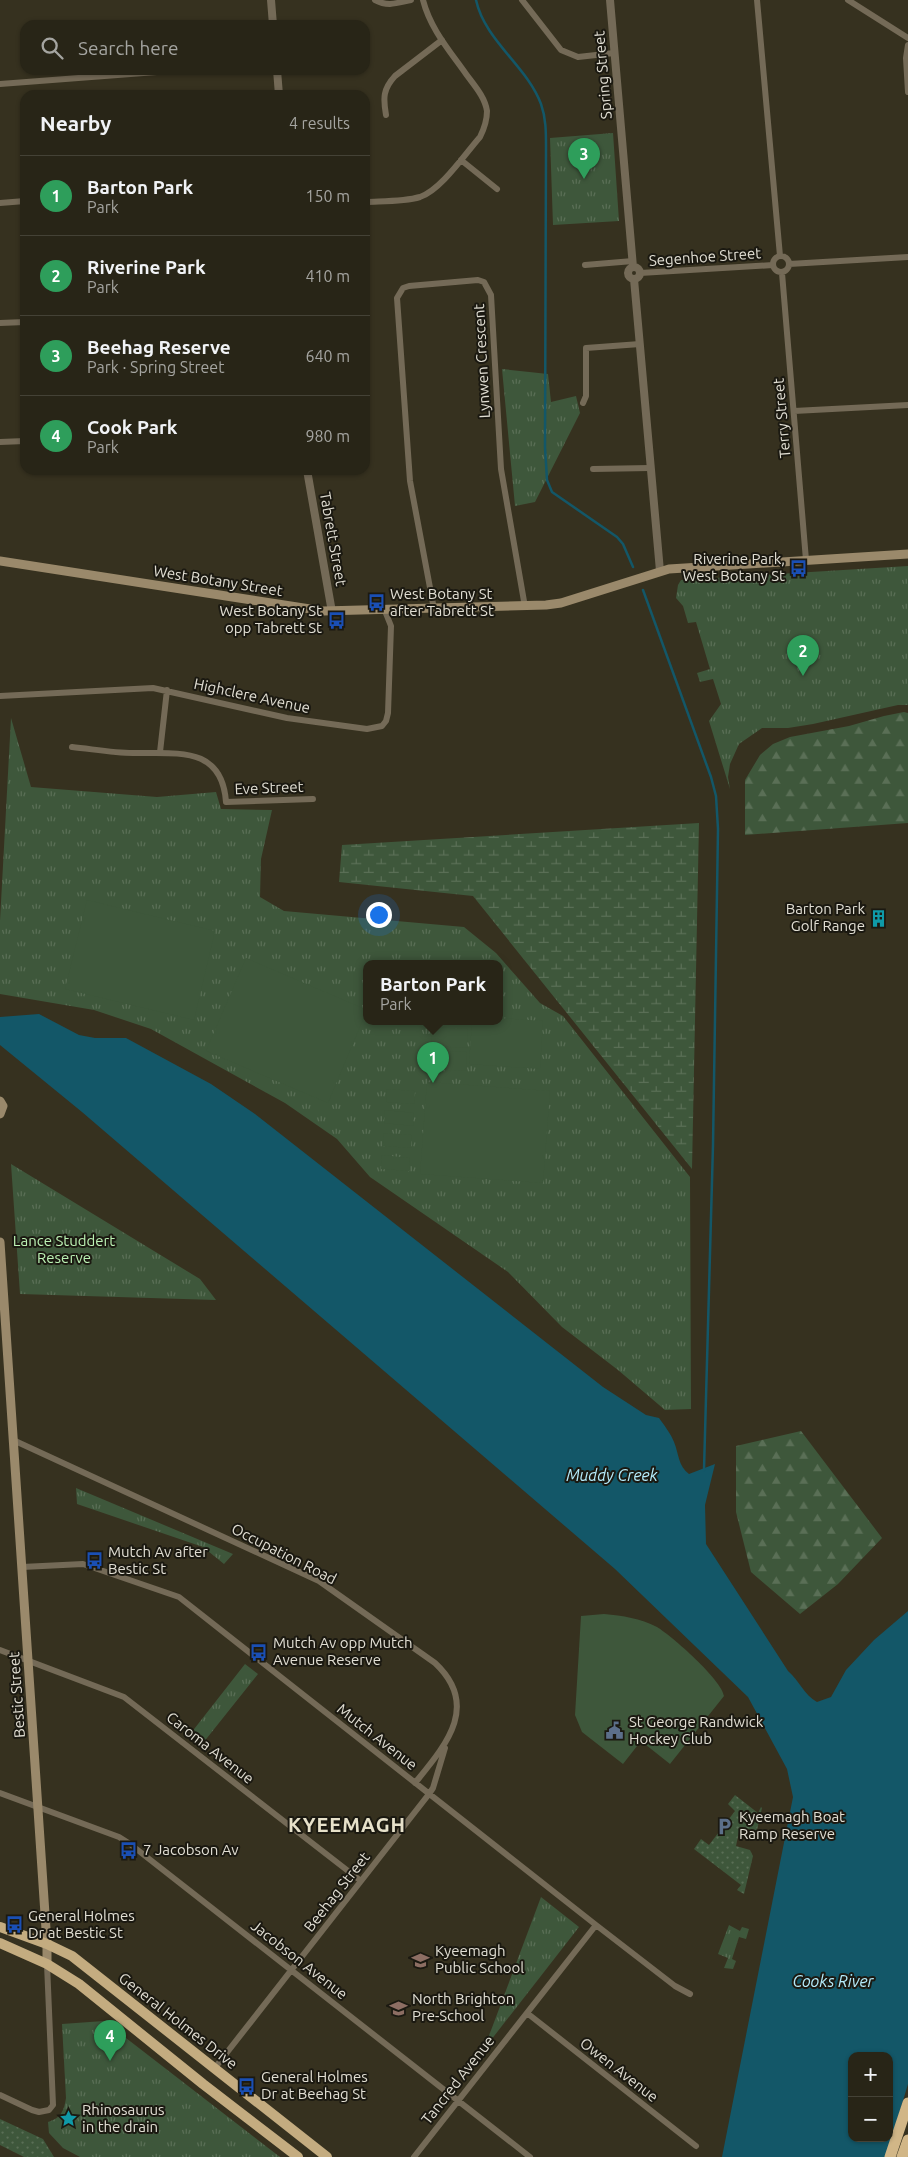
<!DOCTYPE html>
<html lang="en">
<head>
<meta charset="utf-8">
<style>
  :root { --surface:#282517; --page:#343124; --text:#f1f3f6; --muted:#a5a5a1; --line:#444236; --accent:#f3a443 }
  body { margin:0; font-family:Ubuntu,sans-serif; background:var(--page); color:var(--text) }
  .controls { position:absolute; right:15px; bottom:15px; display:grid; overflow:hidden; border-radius:10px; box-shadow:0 1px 4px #0004 }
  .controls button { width:45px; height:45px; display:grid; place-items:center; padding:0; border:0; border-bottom:1px solid var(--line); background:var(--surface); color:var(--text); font:25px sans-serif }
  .you { position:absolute; left:378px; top:914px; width:18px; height:18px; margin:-12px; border:4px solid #fff; border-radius:50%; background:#1a73e8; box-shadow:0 0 0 8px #1a73e833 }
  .badge { display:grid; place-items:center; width:32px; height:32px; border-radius:50%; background:var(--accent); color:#fff; font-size:16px; font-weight:700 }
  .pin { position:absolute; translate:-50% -41px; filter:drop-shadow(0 1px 2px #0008) }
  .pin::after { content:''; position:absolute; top:26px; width:18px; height:15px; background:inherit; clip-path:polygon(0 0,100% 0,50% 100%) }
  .popup { position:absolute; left:363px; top:960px; width:140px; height:65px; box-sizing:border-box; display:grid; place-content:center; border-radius:10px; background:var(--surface); filter:drop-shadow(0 1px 4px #0005); font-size:16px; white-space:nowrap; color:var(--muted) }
  .popup b { font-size:19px; color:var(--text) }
  .popup::after { content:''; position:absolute; left:50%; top:100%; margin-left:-10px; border:10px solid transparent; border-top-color:var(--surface) }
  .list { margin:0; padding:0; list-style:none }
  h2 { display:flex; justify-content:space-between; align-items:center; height:65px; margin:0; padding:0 20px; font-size:21px }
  h2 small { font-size:16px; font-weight:400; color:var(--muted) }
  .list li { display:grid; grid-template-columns:32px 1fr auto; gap:15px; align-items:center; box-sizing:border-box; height:80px; padding:0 20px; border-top:1px solid var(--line) }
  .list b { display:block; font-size:19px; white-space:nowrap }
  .list p { margin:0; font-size:16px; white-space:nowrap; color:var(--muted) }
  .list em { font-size:16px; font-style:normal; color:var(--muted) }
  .icon { flex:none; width:28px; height:28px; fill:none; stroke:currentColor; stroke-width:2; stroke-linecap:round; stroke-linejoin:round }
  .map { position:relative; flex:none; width:908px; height:2157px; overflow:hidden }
  .search { position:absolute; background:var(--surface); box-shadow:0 1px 4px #0004; left:20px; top:20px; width:350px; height:55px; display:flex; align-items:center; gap:12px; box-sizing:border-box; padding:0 18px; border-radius:15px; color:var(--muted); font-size:19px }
  .panel { position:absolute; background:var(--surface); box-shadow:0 1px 4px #0004; left:20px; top:90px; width:350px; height:385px; border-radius:15px }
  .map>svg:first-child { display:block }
</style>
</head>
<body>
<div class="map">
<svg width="908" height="2157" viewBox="0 0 908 2157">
  <defs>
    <pattern id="grass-dots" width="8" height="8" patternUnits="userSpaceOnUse" patternTransform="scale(1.25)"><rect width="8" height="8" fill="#3e573b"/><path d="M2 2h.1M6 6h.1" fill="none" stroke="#5a6f56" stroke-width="1.8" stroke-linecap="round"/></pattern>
    <pattern id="forest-firs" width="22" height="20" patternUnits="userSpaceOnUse" patternTransform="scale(1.25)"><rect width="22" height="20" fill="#3e573b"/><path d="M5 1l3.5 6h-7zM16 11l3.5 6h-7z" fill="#5a6f56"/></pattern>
    <pattern id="wetland-marsh" width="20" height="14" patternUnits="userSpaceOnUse" patternTransform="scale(1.25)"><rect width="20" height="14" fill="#3e573b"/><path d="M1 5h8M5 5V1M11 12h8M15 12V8" fill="none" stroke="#5a6f56"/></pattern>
    <pattern id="park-tufts" width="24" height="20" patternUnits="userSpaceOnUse" patternTransform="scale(1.25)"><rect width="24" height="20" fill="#3e573b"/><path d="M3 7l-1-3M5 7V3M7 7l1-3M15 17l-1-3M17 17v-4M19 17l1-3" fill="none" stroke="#5a6f56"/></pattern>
  </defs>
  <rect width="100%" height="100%" fill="#36311f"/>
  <path fill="url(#grass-dots)" d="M735,1795L758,1813L761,1807L762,1808L757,1830L755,1831L740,1827L736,1846L750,1850L753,1856L744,1894L737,1890L741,1885L694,1849L701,1839L709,1845L735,1811L728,1804Z
    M0,2119L43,2139L54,2157H24L0,2145Z"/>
  <path fill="url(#forest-firs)" d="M904,712L908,713V823L745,835V780L760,755L773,744L790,737L849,726L884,716Z
    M801,1431L882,1538L838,1584L800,1614L751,1572L736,1512V1446Z"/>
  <path fill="url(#wetland-marsh)" d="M699,823L692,1169L473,896L339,882L342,845Z"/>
  <path fill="url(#park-tufts)" fill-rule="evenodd" d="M613,133L619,221L553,225L550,138Z
    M502,369L548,374L551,402L576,396L580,413L535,502L515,506Z
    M908,566V705H898L813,724L788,728H762L739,744L730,764L728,777L730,789L709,721L721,704L713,679L700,682L697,673L710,669L696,622L688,623L683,606L676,598L678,585L681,580Z
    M11,718L31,787L157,797L216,792L221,809L272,810L261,859L260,897L284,911L464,927L496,953L540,1003L563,1016L690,1177L691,1409L665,1410L618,1370L562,1327L508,1272L370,1177L337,1139L285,1103L151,1029L94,1010L0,994V921ZM367,964H499V1022H367Z
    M11,1164L200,1279L216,1300L20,1294Z
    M76,1488L233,1554L224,1564L203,1547L77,1504Z
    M245,1664L258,1674L203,1743L191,1733Z
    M541,1897L579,1927L484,2049Z
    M729,1925L740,1931L742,1927L749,1929L746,1939L739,1937L732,1959L736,1961L733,1969L724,1968L728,1958L718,1954Z
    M104,2021L280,2157H80L63,2148L49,2133L48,2122C61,2118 64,2111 66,2098L62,2024Z"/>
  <path fill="#3e573b" d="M87,900L215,931L194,1020L65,989Z
    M246,958L367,1010L328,1103L206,1051Z
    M499,1018L543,1021L540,1069L469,1064L472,1022H499Z
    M432,1027L468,1029L467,1048L431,1046Z
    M431,1050L467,1052L466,1071L430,1069Z
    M427,1082L550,1091L543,1183L420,1174Z
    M387,1089L415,1091L414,1104L386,1102Z
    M385,1110L414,1113L413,1126L384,1123Z
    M384,1133L412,1135L411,1148L383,1146Z
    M382,1155L410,1158L409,1171L381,1169Z
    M604,1614C623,1616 640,1618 657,1627C672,1636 722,1680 724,1696L670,1764L641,1741L623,1764L582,1732L575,1715L581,1616Z"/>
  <path fill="#135768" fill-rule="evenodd" d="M39,1014L79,1035L95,1038H126L211,1084L255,1114L603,1387L646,1415L659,1418C664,1425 671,1434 674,1442C679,1454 678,1466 689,1474L715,1464L705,1505L706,1544L788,1671C799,1680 804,1695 817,1702L831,1697L846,1670L874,1640L908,1611V2084L886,2157H722L793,1797L787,1769L748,1697L615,1569L82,1112L0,1045V1017ZM852,2056H889V2138H852Z"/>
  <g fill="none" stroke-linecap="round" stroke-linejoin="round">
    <path stroke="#135768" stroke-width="2.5" d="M476,0C485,41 527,66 541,104C546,118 546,132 546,147L545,447L547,480L552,492L617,537L623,544L633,567
      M643,590L711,777L716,796L718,829L713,1145L704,1470"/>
    <path stroke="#746a57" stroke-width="6" d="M375,0C388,7 397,3 411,0
      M522,0L561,50L578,57L614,53
      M757,0L780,256
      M848,0L908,38
      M908,45L906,58L908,92
      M0,84L183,70
      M386,115C383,98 383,89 395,76L442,40
      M461,160L497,189
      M365,202C382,201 403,202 420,197C441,190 465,154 480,137C484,129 487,120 487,111C485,97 474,85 466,74C449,50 430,28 423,0
      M0,203L25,201
      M773 264a8 8 0 1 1 16 0a8 8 0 1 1-16 0Z
      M789,264L908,257
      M585,265L633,261
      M640,273L773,265
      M782,273L806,560
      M0,323L25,322
      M583,403L586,396V348L640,344
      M794,411L908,405
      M0,442L25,441
      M593,469L650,468
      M434,609L410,481L397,298L403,288L409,286L478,280L484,282L491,295L501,469L525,607
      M0,696L153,688L287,718L367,729L382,726L386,721L388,713L391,626L385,611
      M72,747C92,749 113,753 133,753C176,754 222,745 226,802L313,799
      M160,752L167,690
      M13,1440L319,1581L435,1663C481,1706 445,1746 415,1783
      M22,1567L83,1564L179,1597L596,1925L675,1986L690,1994
      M0,1650L124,1697L361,1881
      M0,1793L119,1837L130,1844L530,2157
      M527,2013L696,2146
      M214,2069L429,1794L433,1788L445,1748
      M0,2095L32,2110L39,2112L49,2110L53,2105L47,1964
      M414,2157L596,1925"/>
    <path stroke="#746a57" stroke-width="8" d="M271,0L273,25
      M610,0L633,267
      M277,70L279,95
      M628 273a6 6 0 1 1 12 0a6 6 0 1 1-12 0Z
      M634,279L660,571
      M307,470L332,612"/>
    <path stroke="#9a896b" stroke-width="9" d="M0,561L323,611L546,605L561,603L669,569L908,554
      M0,1101L3,1106L0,1114
      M0,1242L47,1944V1964"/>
    <path stroke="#c4ac80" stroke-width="10" d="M0,1927L47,1944L72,1956L327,2157
      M0,1943L47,1964L79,1984L203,2084L298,2157"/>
    <path stroke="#d1b687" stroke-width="11" d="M890,2157L908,2103
      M902,2157L908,2140"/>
  </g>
  <defs>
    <symbol id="bus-bare" viewBox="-9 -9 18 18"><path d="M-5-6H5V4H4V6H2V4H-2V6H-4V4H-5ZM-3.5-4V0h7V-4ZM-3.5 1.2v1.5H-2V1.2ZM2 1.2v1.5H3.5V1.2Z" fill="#1a4fb4" stroke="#1b1911" stroke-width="2.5" paint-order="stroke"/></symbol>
    <symbol id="building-bare" viewBox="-9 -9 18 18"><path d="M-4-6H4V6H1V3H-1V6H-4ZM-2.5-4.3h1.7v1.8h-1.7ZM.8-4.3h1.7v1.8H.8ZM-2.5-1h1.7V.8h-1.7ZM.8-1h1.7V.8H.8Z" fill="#0f9aa8" stroke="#1b1911" stroke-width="2.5" paint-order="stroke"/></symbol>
    <symbol id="civic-bare" viewBox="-9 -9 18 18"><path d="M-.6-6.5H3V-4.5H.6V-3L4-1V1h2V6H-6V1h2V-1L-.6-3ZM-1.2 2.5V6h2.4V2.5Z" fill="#5c6f8a" stroke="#1b1911" stroke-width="2.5" paint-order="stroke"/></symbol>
    <symbol id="parking-bare" viewBox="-9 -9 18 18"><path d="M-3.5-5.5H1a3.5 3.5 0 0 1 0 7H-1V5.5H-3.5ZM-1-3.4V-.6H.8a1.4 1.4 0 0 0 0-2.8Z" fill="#5c6f8a" stroke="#1b1911" stroke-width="2.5" paint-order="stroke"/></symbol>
    <symbol id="school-bare" viewBox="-9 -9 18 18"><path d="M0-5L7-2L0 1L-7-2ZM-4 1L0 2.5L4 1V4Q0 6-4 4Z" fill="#8d6e63" stroke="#1b1911" stroke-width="2.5" paint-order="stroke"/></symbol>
    <symbol id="sight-bare" viewBox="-9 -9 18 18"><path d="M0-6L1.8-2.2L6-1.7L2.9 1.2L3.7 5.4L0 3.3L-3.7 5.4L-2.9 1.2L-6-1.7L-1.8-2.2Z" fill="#0f9aa8" stroke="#1b1911" stroke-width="2.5" paint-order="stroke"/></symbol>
  </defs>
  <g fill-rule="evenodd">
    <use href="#bus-bare" x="786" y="556" width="25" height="25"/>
    <use href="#bus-bare" x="364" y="590" width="25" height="25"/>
    <use href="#bus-bare" x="324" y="608" width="25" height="25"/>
    <use href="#building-bare" x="866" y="906" width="25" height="25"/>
    <use href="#bus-bare" x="82" y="1548" width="25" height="25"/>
    <use href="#bus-bare" x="246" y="1640" width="25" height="25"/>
    <use href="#civic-bare" x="602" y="1718" width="25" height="25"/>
    <use href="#parking-bare" x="712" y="1814" width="25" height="25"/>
    <use href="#bus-bare" x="116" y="1838" width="25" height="25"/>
    <use href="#bus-bare" x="2" y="1912" width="25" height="25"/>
    <use href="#school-bare" x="408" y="1948" width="25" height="25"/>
    <use href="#school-bare" x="386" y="1996" width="25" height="25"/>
    <use href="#bus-bare" x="234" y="2074" width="25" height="25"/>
    <use href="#sight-bare" x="56" y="2106" width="25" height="25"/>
  </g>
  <g text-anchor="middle" stroke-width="4" stroke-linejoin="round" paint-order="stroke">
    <g font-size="15" fill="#e1ded3" stroke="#1b1911">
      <text transform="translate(603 75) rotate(-95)" y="5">Spring Street</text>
      <text transform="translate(705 257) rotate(-4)" y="5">Segenhoe Street</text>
      <text transform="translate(482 361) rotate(-93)" y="5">Lynwen Crescent</text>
      <text transform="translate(782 418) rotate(-95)" y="5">Terry Street</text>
      <text transform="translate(333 539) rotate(80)" y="5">Tabrett Street</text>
      <text transform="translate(218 581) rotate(9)" y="5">West Botany Street</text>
      <text transform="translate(252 696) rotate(12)" y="5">Highclere Avenue</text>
      <text transform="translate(269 788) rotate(-2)" y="5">Eve Street</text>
      <text transform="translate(284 1554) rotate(27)" y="5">Occupation Road</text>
      <text transform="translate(17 1695) rotate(-94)" y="5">Bestic Street</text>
      <text transform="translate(377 1737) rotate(38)" y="5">Mutch Avenue</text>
      <text transform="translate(210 1748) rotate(38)" y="5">Caroma Avenue</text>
      <text transform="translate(337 1892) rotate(-52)" y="5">Beehag Street</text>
      <text transform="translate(299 1960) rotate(38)" y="5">Jacobson Avenue</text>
      <text transform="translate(178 2021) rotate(38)" y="5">General Holmes Drive</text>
      <text transform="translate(619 2070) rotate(38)" y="5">Owen Avenue</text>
      <text transform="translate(458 2080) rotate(-52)" y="5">Tancred Avenue</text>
    </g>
    <g font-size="15" fill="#e1ded3" stroke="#1b1911" text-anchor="start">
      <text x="785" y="564" text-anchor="end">Riverine Park,<tspan x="785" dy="17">West Botany St</tspan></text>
      <text x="390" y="599">West Botany St<tspan x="390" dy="17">after Tabrett St</tspan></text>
      <text x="322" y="616" text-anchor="end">West Botany St<tspan x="322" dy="17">opp Tabrett St</tspan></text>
      <text x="865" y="914" text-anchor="end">Barton Park<tspan x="865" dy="17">Golf Range</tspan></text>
      <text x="108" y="1557">Mutch Av after<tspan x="108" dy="17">Bestic St</tspan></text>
      <text x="273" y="1648">Mutch Av opp Mutch<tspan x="273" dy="17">Avenue Reserve</tspan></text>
      <text x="629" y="1727">St George Randwick<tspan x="629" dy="17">Hockey Club</tspan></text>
      <text x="739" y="1822">Kyeemagh Boat<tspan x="739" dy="17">Ramp Reserve</tspan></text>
      <text x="143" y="1855">7 Jacobson Av</text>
      <text x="28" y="1921">General Holmes<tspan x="28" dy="17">Dr at Bestic St</tspan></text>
      <text x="435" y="1956">Kyeemagh<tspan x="435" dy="17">Public School</tspan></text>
      <text x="412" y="2004">North Brighton<tspan x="412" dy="17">Pre-School</tspan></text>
      <text x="261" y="2082">General Holmes<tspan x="261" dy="17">Dr at Beehag St</tspan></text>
      <text x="82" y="2115">Rhinosaurus<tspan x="82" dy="17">in the drain</tspan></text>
    </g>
    <g font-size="15" fill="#bcf2b4" stroke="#1b1911">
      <text x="64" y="1246">Lance Studdert<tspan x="64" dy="17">Reserve</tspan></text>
    </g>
    <g font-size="16" font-style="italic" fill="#b5ecfc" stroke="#1b1911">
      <text x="612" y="1481">Muddy Creek</text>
      <text x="833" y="1987">Cooks River</text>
    </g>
    <g font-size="20" font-weight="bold" letter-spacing="1" fill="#e7e1ca" stroke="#1b1911">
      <text x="347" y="1832">KYEEMAGH</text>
    </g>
  </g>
</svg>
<div class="controls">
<button>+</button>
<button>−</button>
</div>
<div class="you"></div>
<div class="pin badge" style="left:433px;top:1083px;background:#2e9e5b">1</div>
<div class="popup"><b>Barton Park</b>Park</div>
<div class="pin badge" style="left:803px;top:676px;background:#2e9e5b">2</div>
<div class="pin badge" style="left:584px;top:179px;background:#2e9e5b">3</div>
<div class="pin badge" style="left:110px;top:2061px;background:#2e9e5b">4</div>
<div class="search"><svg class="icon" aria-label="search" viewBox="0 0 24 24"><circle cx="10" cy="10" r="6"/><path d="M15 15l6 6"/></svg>Search here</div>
<section class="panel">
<h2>Nearby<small>4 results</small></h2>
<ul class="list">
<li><span class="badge" style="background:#2e9e5b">1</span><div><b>Barton Park</b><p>Park</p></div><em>150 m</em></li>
<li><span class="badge" style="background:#2e9e5b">2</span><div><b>Riverine Park</b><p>Park</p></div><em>410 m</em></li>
<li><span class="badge" style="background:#2e9e5b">3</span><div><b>Beehag Reserve</b><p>Park · Spring Street</p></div><em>640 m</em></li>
<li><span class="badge" style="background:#2e9e5b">4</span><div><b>Cook Park</b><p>Park</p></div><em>980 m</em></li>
</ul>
</section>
</div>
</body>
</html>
